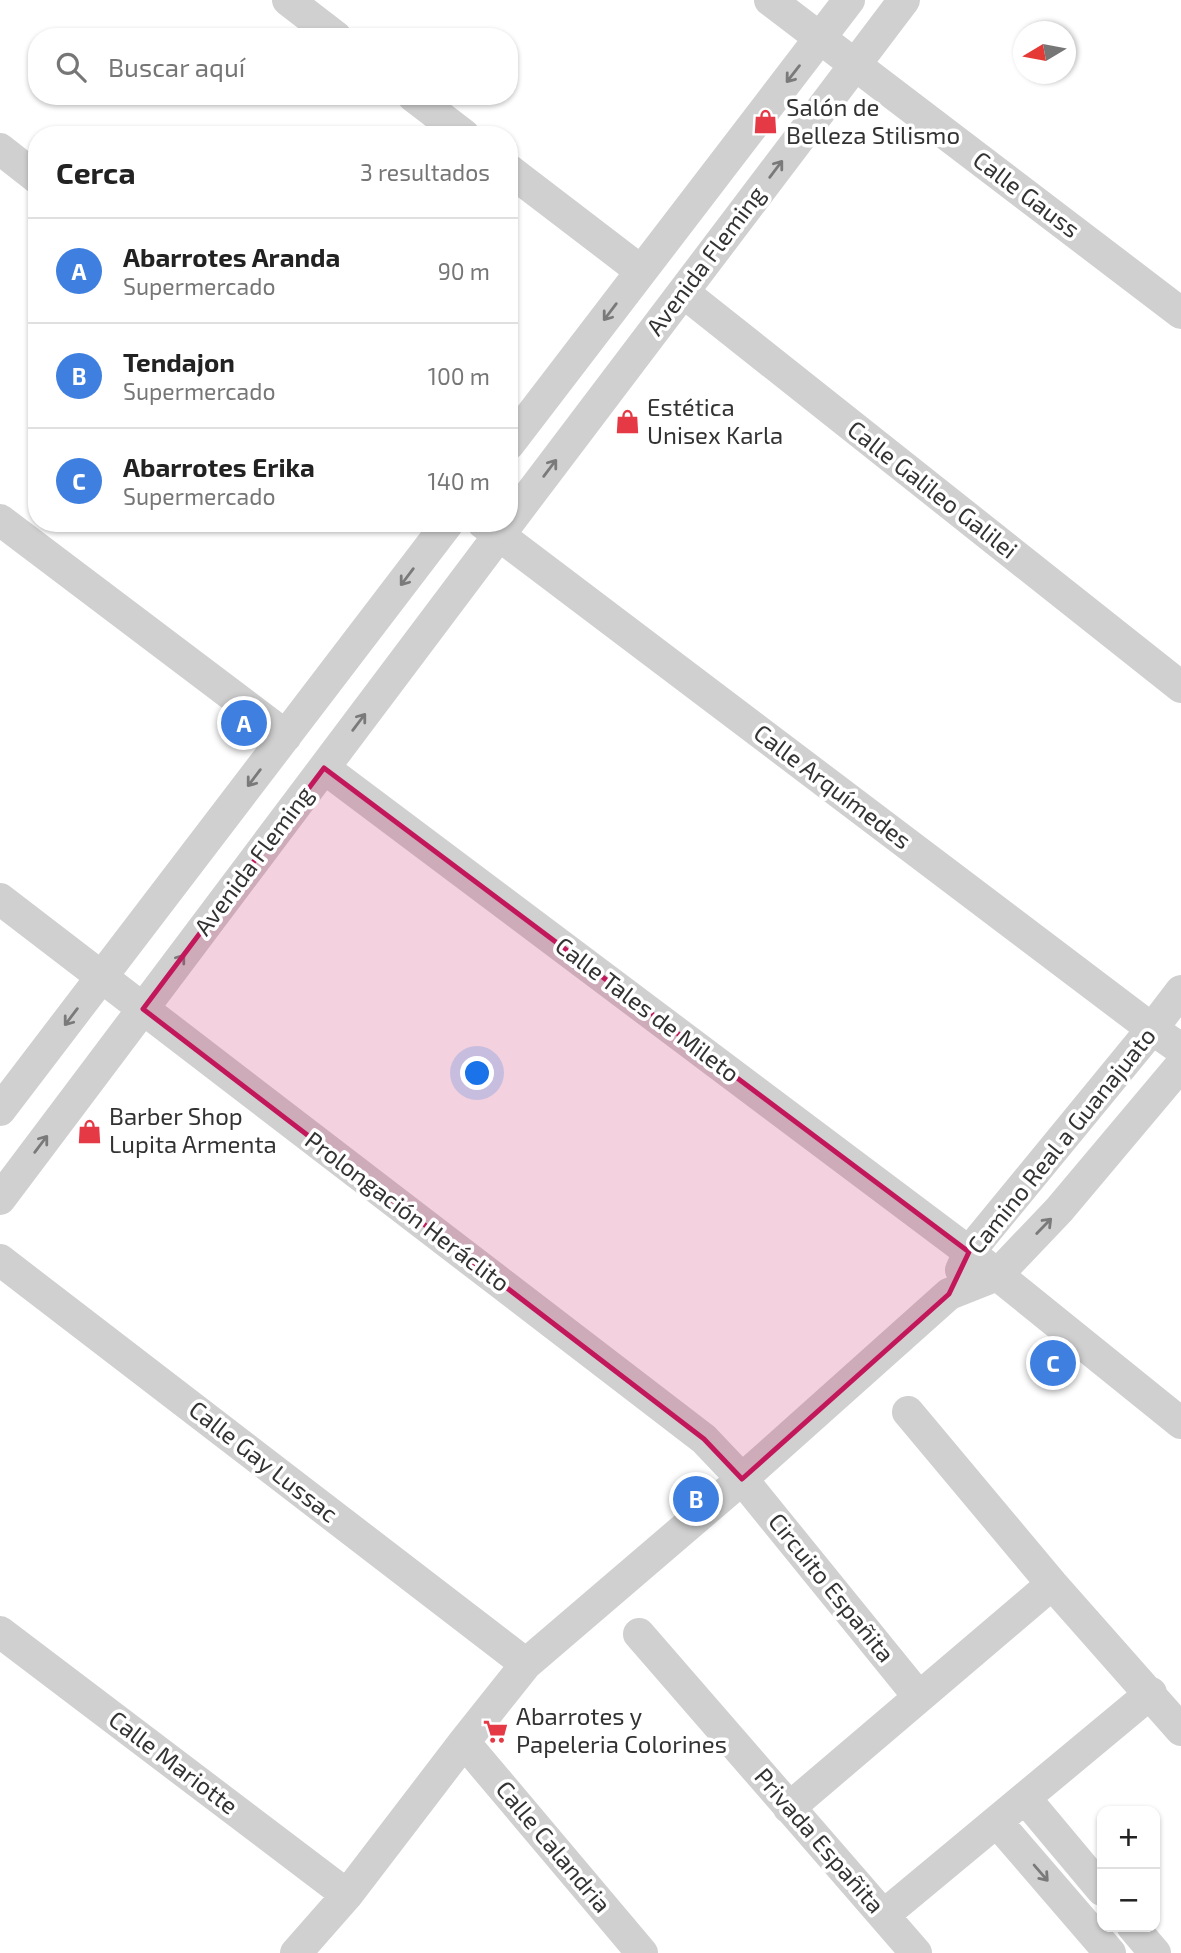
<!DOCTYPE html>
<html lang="es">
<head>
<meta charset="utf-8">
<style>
  :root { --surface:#fff; --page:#f2f2f2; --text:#222; --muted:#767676; --line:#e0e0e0; --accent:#d93025 }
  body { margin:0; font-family:"Exo 2",sans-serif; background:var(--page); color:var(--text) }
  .controls { position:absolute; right:21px; bottom:21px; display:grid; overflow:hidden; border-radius:14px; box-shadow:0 2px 5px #0004 }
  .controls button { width:63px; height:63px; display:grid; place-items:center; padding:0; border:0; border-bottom:2px solid var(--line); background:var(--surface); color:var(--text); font:35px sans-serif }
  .compass { position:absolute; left:1013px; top:21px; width:63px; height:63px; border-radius:50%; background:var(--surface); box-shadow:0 2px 5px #0004; rotate:260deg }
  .you { position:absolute; left:478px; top:1074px; width:24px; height:24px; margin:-18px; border:5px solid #fff; border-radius:50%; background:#1a73e8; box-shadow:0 0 0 10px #1a73e833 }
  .badge { display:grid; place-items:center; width:46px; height:46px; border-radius:50%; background:var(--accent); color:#fff; font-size:23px; font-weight:700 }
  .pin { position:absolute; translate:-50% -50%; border:4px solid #fff; box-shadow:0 2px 7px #0006 }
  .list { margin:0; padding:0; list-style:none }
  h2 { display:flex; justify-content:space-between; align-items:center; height:91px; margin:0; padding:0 28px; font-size:30px }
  h2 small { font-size:23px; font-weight:400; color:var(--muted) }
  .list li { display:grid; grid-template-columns:46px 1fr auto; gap:21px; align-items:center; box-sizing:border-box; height:105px; padding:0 28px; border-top:2px solid var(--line) }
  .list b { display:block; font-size:26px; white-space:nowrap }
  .list p { margin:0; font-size:23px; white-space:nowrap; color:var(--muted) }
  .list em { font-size:23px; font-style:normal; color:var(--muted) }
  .icon { flex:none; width:38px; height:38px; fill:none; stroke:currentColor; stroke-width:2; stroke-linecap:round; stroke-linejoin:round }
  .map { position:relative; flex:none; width:1181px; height:1953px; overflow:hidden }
  .search { position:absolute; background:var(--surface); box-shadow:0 2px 5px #0004; left:28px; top:28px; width:490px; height:77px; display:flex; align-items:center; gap:18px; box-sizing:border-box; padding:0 24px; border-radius:28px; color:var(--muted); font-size:26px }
  .panel { position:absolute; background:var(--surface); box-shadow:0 2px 5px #0004; left:28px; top:126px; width:490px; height:406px; border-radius:28px }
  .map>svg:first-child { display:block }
</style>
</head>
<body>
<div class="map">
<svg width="1181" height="1953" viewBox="0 0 1181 1953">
  <rect width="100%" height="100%" fill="#fff"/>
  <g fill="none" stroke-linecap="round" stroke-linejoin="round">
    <path stroke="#d0d0d0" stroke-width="32" d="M288,0L336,37
      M770,0L1181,313
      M413,96L464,135
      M0,149L37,178
      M509,170L641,271
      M683,292L1181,687
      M509,444L849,0
      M0,520L286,736
      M509,522L904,0
      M483,523L1152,1029L1181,1049
      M324,768L969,1252L1181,1423
      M0,899L704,1439L742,1479L919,1697
      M0,1110L448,523
      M0,1199L508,523
      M0,1260L526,1664
      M961,1270L969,1252L1152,1029L1181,991
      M908,1412L1052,1584L1181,1730
      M0,1632L347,1895
      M639,1634L916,1953
      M464,1742L642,1953
      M1025,1798L1102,1890
      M789,1808L1052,1584
      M997,1822L1110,1953
      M884,1915L1151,1693
      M1133,1927L1155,1953
      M296,1953L347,1895L464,1742L526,1664L742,1479L949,1294L997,1275L1059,1210L1181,1065"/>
  </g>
  <defs><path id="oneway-shaft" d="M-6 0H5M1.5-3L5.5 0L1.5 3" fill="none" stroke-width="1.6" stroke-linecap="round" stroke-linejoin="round" transform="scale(1.75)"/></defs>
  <g stroke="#7a7a7a">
    <use href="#oneway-shaft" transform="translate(793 74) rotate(128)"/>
    <use href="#oneway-shaft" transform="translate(776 169) rotate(-53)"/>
    <use href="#oneway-shaft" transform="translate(610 312) rotate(127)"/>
    <use href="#oneway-shaft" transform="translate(550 468) rotate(-53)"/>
    <use href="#oneway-shaft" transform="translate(407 577) rotate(127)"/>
    <use href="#oneway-shaft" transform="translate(359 722) rotate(-53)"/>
    <use href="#oneway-shaft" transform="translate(254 778) rotate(127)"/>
    <use href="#oneway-shaft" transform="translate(178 963) rotate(-53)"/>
    <use href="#oneway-shaft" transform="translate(71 1017) rotate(127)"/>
    <use href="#oneway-shaft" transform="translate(41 1144) rotate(-53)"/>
    <use href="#oneway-shaft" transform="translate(1044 1226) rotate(-46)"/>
    <use href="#oneway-shaft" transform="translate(1041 1873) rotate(49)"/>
  </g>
  <path fill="#c2185b" fill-opacity="0.2" stroke="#c2185b" stroke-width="5" stroke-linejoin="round" d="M324,768L969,1252L949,1294L742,1479L704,1439L143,1009Z"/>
  <defs>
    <symbol id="shop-bare" viewBox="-9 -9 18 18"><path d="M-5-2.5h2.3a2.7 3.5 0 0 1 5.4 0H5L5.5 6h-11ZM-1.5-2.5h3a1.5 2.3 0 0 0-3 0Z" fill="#e63946" stroke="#fff" stroke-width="2.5" paint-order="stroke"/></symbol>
    <symbol id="supermarket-bare" viewBox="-9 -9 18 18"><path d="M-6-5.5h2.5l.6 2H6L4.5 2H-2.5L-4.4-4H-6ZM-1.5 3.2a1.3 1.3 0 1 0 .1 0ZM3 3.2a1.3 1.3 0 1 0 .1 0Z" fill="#e63946" stroke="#fff" stroke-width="2.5" paint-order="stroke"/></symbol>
  </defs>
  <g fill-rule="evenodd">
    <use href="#shop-bare" x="748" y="104" width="35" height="35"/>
    <use href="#shop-bare" x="610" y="404" width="35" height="35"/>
    <use href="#shop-bare" x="72" y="1114" width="35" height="35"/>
    <use href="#supermarket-bare" x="478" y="1714" width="35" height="35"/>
  </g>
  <g text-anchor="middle" stroke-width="7" stroke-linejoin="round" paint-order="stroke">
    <g font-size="24" fill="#333" stroke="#fff" text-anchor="start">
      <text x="786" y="116">Salón de<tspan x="786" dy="28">Belleza Stilismo</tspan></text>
      <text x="647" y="416">Estética<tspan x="647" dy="28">Unisex Karla</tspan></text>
      <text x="109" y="1125">Barber Shop<tspan x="109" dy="28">Lupita Armenta</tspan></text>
      <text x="516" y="1725">Abarrotes y<tspan x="516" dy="28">Papeleria Colorines</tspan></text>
    </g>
    <g font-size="24" fill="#333" stroke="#fff">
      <text transform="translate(1026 195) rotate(37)" y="8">Calle Gauss</text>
      <text transform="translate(706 261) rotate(-53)" y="8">Avenida Fleming</text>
      <text transform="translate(932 490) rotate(38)" y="8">Calle Galileo Galilei</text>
      <text transform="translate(832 787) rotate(37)" y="8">Calle Arquímedes</text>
      <text transform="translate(254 861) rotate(-53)" y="8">Avenida Fleming</text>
      <text transform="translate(647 1010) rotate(37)" y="8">Calle Tales de Mileto</text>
      <text transform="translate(1062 1141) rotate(-51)" y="8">Camino Real a Guanajuato</text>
      <text transform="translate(407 1212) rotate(37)" y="8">Prolongación Heráclito</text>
      <text transform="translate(263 1462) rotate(38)" y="8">Calle Gay Lussac</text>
      <text transform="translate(831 1588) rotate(51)" y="8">Circuito Españita</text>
      <text transform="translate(173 1763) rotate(37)" y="8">Calle Mariotte</text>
      <text transform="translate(819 1841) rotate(49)" y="8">Privada Españita</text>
      <text transform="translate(553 1847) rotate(50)" y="8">Calle Calandria</text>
    </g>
  </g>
</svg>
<div class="controls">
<button>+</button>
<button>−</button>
</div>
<svg class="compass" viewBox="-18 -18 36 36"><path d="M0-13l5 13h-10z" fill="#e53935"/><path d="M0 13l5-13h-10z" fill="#767676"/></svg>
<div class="you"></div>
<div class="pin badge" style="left:244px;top:723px;background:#3f7fe0">A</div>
<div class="pin badge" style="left:696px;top:1499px;background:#3f7fe0">B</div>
<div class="pin badge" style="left:1053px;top:1363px;background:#3f7fe0">C</div>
<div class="search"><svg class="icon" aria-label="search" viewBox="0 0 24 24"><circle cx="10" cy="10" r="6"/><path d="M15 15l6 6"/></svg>Buscar aquí</div>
<section class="panel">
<h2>Cerca<small>3 resultados</small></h2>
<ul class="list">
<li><span class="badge" style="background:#3f7fe0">A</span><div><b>Abarrotes Aranda</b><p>Supermercado</p></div><em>90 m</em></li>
<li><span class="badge" style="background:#3f7fe0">B</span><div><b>Tendajon</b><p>Supermercado</p></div><em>100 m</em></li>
<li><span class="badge" style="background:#3f7fe0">C</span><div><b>Abarrotes Erika</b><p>Supermercado</p></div><em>140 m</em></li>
</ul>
</section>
</div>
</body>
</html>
